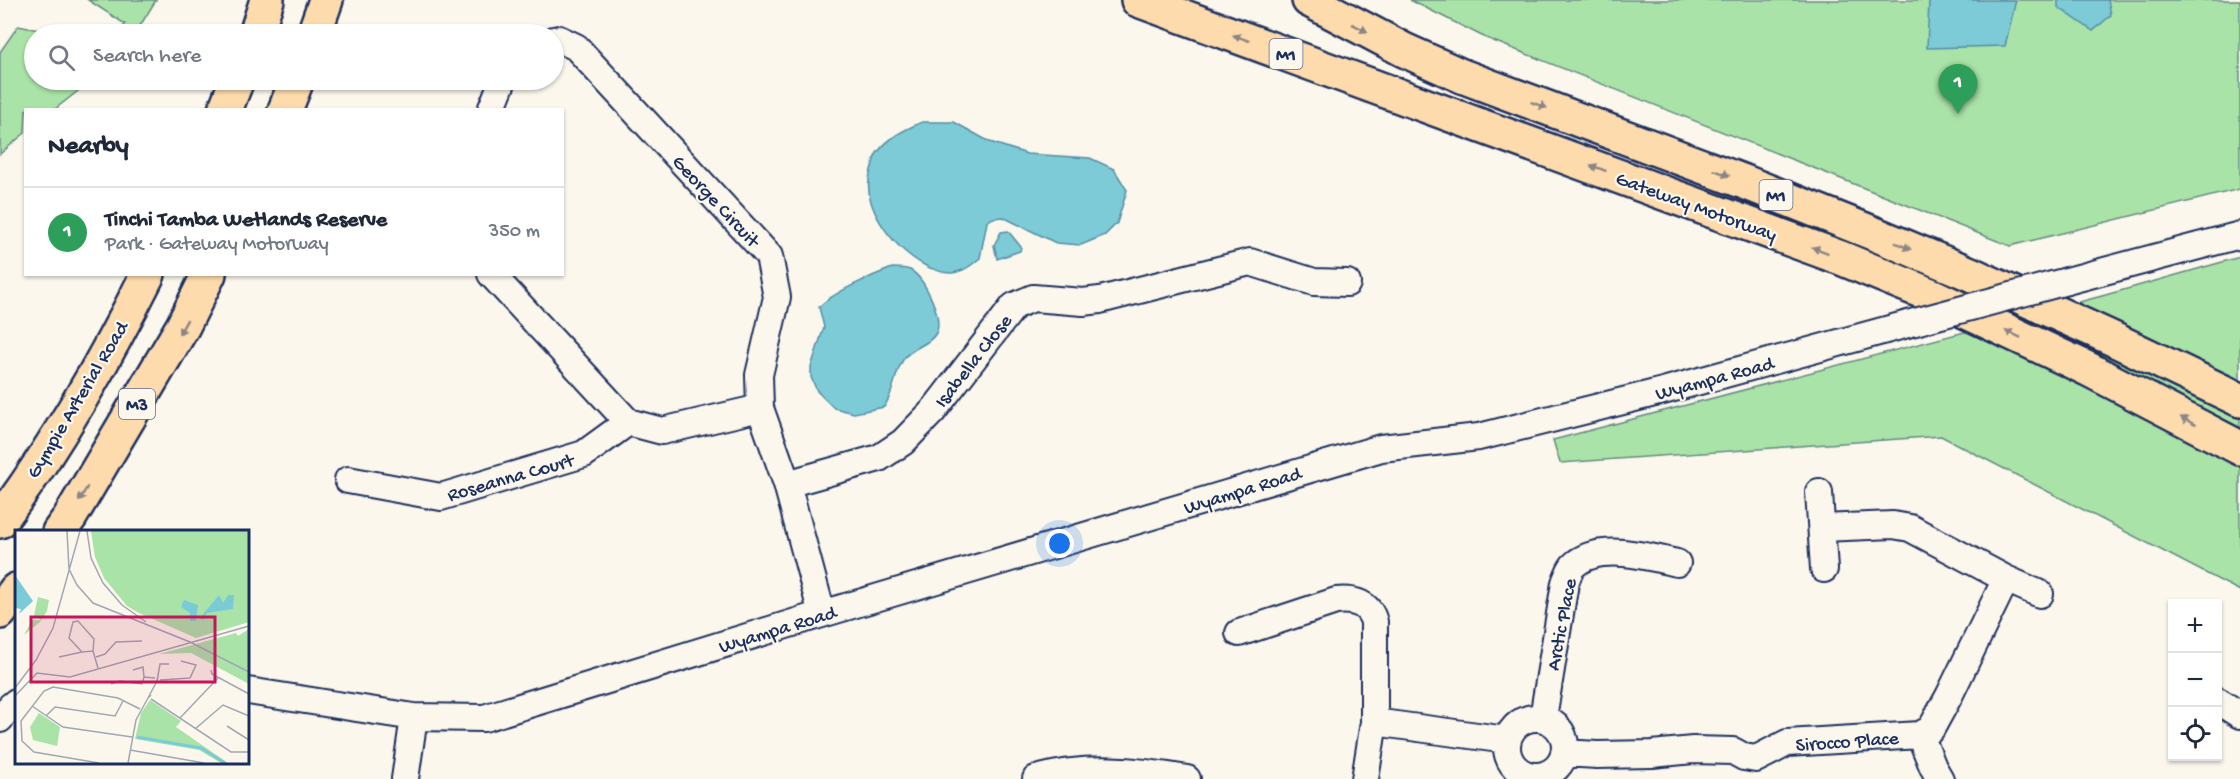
<!DOCTYPE html>
<html lang="en">
<head>
<meta charset="utf-8">
<style>
  :root { --surface:#fff; --page:#f2f2f3; --text:#1f2937; --muted:#747a83; --line:#e0e1e3; --accent:#0f766e }
  body { margin:0; font-family:"Gochi Hand",sans-serif; background:var(--page); color:var(--text) }
  .controls { position:absolute; right:18px; bottom:18px; display:grid; overflow:hidden; border-radius:0px; box-shadow:0 2px 4px #0004 }
  .controls button { width:54px; height:54px; display:grid; place-items:center; padding:0; border:0; border-bottom:2px solid var(--line); background:var(--surface); color:var(--text); font:30px sans-serif }
  .you { position:absolute; left:1060px; top:544px; width:21px; height:21px; margin:-15px; border:4px solid #fff; border-radius:50%; background:#1a73e8; box-shadow:0 0 0 9px #1a73e833 }
  .badge { display:grid; place-items:center; width:39px; height:39px; border-radius:50%; background:var(--accent); color:#fff; font-size:20px; font-weight:700 }
  .pin { position:absolute; translate:-50% -50px; filter:drop-shadow(0 2px 3px #0008) }
  .pin::after { content:''; position:absolute; top:32px; width:21px; height:18px; background:inherit; clip-path:polygon(0 0,100% 0,50% 100%) }
  .list { margin:0; padding:0; list-style:none }
  h2 { display:flex; justify-content:space-between; align-items:center; height:78px; margin:0; padding:0 24px; font-size:26px }
  h2 small { font-size:20px; font-weight:400; color:var(--muted) }
  .list li { display:grid; grid-template-columns:39px 1fr auto; gap:18px; align-items:center; box-sizing:border-box; height:90px; padding:0 24px; border-top:2px solid var(--line) }
  .list b { display:block; font-size:22px; white-space:nowrap }
  .list p { margin:0; font-size:20px; white-space:nowrap; color:var(--muted) }
  .list em { font-size:20px; font-style:normal; color:var(--muted) }
  .icon { flex:none; width:33px; height:33px; fill:none; stroke:currentColor; stroke-width:2; stroke-linecap:round; stroke-linejoin:round }
  .map { position:relative; flex:none; width:2240px; height:779px; overflow:hidden }
  .search { position:absolute; background:var(--surface); box-shadow:0 2px 4px #0004; left:24px; top:24px; width:540px; height:66px; display:flex; align-items:center; gap:15px; box-sizing:border-box; padding:0 21px; border-radius:33px; color:var(--muted); font-size:22px }
  .panel { position:absolute; background:var(--surface); box-shadow:0 2px 4px #0004; left:24px; top:108px; width:540px; height:168px; border-radius:0px }
  .map>svg:first-child { display:block }
</style>
</head>
<body>
<div class="map">
<svg width="2240" height="779" viewBox="0 0 2240 779">
  <rect width="100%" height="100%" fill="#fbf7ec"/>
  <filter id="ink" filterUnits="userSpaceOnUse"><feTurbulence type="fractalNoise" baseFrequency=".0167" numOctaves="2"/><feDisplacementMap in="SourceGraphic" scale="12" xChannelSelector="R" yChannelSelector="G"/><feConvolveMatrix kernelMatrix="1 2 1 2 8 2 1 2 1" color-interpolation-filters="sRGB"/></filter>
  <g filter="url(#ink)">
    <path fill="#aae3a7" stroke="#628982" stroke-width="1.5" d="M88,0H156L135,34H119L125,24Z
      M1410,0H2240V189L2010,246L1486,38Z
      M18,26L60,34H34V80H92L55,109L26,110L25,133L0,154V52Z
      M2240,257V591L1941,436L1560,463L1553,440L2102,296Z"/>
    <path fill="#7bcbd6" stroke="#558da6" stroke-width="1.5" d="M1929,0H2016L2005,46L1927,48Z
      M2058,0H2108L2111,15L2093,31L2058,7Z
      M922,122H954L990,142L1027,154L1090,158L1114,169L1127,190L1117,223L1105,235L1081,245L1056,243L1003,217L993,218L987,222L980,258C973,264 966,270 957,272C948,275 939,271 930,268C897,253 859,208 871,170C873,164 874,157 877,153C889,137 904,130 922,122Z
      M1008,231L1021,247L1020,251L997,259L994,245L1001,232Z
      M892,268C897,268 906,268 910,270C924,277 942,315 937,331C932,344 913,347 905,357C894,371 895,392 884,407L854,413L834,408L817,391L811,377V367L824,327L819,307C832,293 873,275 892,268Z"/>
    <g fill="none" stroke-linecap="round" stroke-linejoin="round">
      <defs>
        <path id="minor" d="M554,40L559,39L576,47L769,256L777,297L759,375L760,408L787,484L822,614
          M491,110L503,80
          M491,274L628,422L662,431L760,408
          M2067,281L2240,235
          M348,480L441,497L584,454L628,422
          M787,484L879,458L903,442L933,411L1014,306L1033,298L1083,302L1100,300L1250,262L1314,282L1347,283
          M1819,492L1824,569
          M2006,579L2040,594
          M1239,633L1336,601C1354,599 1369,603 1374,622V722
          M248,691L414,717L484,718L822,614L1381,448L1479,437L1663,391L1915,322
          M2218,701L2240,715
          M1543,718L1565,583C1567,578 1569,571 1573,566C1597,542 1647,556 1677,563
          M1507 747a29 29 0 1 1 58 0a29 29 0 1 1-58 0Z
          M0,719L11,706L16,702
          M1920,735L1933,767L1940,779
          M1564,753L1597,755L1652,754L1693,750L1733,751L1744,757L1756,759L1787,743L1920,735L1931,729L1949,696L2006,579L1910,528L1893,525L1822,528
          M405,779L414,717
          M1036,779C1085,765 1137,770 1187,779
          M1365,779L1374,722L1507,740"/>
        <path id="highway" d="M1138,0L1841,258L1933,296L2088,369L2240,448
          M1309,0L1404,50L1462,76L1747,183L1870,232L1973,275L2111,338L2240,400
          M256,34L267,0
          M314,34L326,0
          M225,110L237,80
          M285,110L297,80
          M0,521C57,445 105,360 148,274
          M59,532L70,517L183,326L209,274
          M0,612L16,590"/>
      </defs>
      <use href="#minor" stroke="#1b2f5e" stroke-width="30"/>
      <use href="#highway" stroke="#1b2f5e" stroke-width="38"/>
      <use href="#minor" stroke="#fbf7ec" stroke-width="26"/>
      <use href="#highway" stroke="#fedbac" stroke-width="33"/>
      <defs>
        <path id="minor-bridge" d="M1915,322L2067,281"/>
      </defs>
      <use href="#minor-bridge" stroke="#1b2f5e" stroke-width="30" stroke-linecap="butt"/>
      <use href="#minor-bridge" stroke="#fbf7ec" stroke-width="26"/>
    </g>
    <defs><path id="oneway-solid" d="M-6-.8H1V-3.2L6.5 0L1 3.2V.8H-6Z" transform="scale(1.5)"/></defs>
    <g fill="#8c8585">
      <use href="#oneway-solid" transform="translate(1360 28) rotate(27)"/>
      <use href="#oneway-solid" transform="translate(1241 38) rotate(-160)"/>
      <use href="#oneway-solid" transform="translate(1539 105) rotate(20)"/>
      <use href="#oneway-solid" transform="translate(1598 168) rotate(-160)"/>
      <use href="#oneway-solid" transform="translate(1722 173) rotate(21)"/>
      <use href="#oneway-solid" transform="translate(1903 246) rotate(23)"/>
      <use href="#oneway-solid" transform="translate(1820 250) rotate(-160)"/>
      <use href="#oneway-solid" transform="translate(183 327) rotate(119)"/>
      <use href="#oneway-solid" transform="translate(2013 334) rotate(-155)"/>
      <use href="#oneway-solid" transform="translate(2188 421) rotate(-152)"/>
      <use href="#oneway-solid" transform="translate(83 494) rotate(121)"/>
    </g>
  </g>
  <g text-anchor="middle" stroke-width="4.5" stroke-linejoin="round" paint-order="stroke">
    <g fill="#fbf7ec" stroke="#5e6b89" stroke-width="1.5">
      <rect x="1269.5" y="39" width="33" height="30" rx="4.5"/>
      <rect x="1759.5" y="180" width="33" height="30" rx="4.5"/>
      <rect x="119" y="389" width="36" height="30" rx="4.5"/>
    </g>
    <g font-size="18" font-weight="bold" fill="#1b2f5e">
      <text x="1286" y="60">M1</text>
      <text x="1776" y="201">M1</text>
      <text x="137" y="410">M3</text>
    </g>
    <g font-size="20" fill="#1b2f5e" stroke="#fbf7ec">
      <text transform="translate(717 200) rotate(47)" y="7">George Circuit</text>
      <text transform="translate(1697 205) rotate(20)" y="7">Gateway Motorway</text>
      <text transform="translate(972 360) rotate(-52)" y="7">Isabella Close</text>
      <text transform="translate(1714 377) rotate(-15)" y="7">Wyampa Road</text>
      <text transform="translate(76 399) rotate(-59)" y="7">Gympie Arterial Road</text>
      <text transform="translate(510 476) rotate(-16)" y="7">Roseanna Court</text>
      <text transform="translate(1242 489) rotate(-17)" y="7">Wyampa Road</text>
      <text transform="translate(1560 624) rotate(-79)" y="7">Arctic Place</text>
      <text transform="translate(777 628) rotate(-17)" y="7">Wyampa Road</text>
      <text transform="translate(1847 740) rotate(-4)" y="7">Sirocco Place</text>
    </g>
  </g>
  <g transform="translate(15 530)">
    <rect width="234" height="234" fill="#fbf7ec"/>
    <path d="M76,1H234V92L181,108L124,83L112,76L89,48L80,27ZM23,67L34,70L32,81L25,92L9,105L17,90H26L19,85ZM234,99V154L176,123L144,124L221,103L223,106ZM135,170L166,191L161,197L213,233H206L184,220L120,209L126,183ZM24,183L45,197L42,216L18,210L15,197Z" fill="#aae3a7"/>
    <path d="M0,45L18,71L4,84L6,79L0,78ZM204,65L208,73L213,65H219L218,79L192,83L188,90L185,88ZM169,70L183,75L181,91H175V83L166,77Z" fill="#7bcbd6"/>
    <path fill="none" stroke="#7bcbd6" stroke-width="3" d="M122,207L186,218L210,233"/>
    <path fill="none" stroke="#a1a7b3" stroke-width="1.5" d="M52,1L54,39L62,55L78,73L175,112L234,142M72,1L76,28L88,53L107,75L131,92M78,121L79,109L63,91L58,92L54,108L67,122L78,121L83,138M44,127L67,122M81,127L90,124L101,112L127,111M118,140L128,137L129,147M196,140L197,144L234,164M143,147L142,151L145,134H154M145,150L175,148L181,135L166,131M96,154L105,151L127,154L129,147L140,148M0,158L21,130L38,98L65,1M136,165L133,168L142,151M0,166L22,143L55,147L234,96M136,169L216,222H234M17,176L48,197L117,207M31,186L40,177L100,186L108,171M165,188L203,148M212,196L234,210M180,199L208,175L234,186M115,220L189,233M84,233L19,222L7,211L6,191L29,161L38,157L103,168L125,179M113,233L121,190L133,168"/>
    <path fill="#c2185b" fill-opacity="0.15" stroke="#c2185b" stroke-width="3" d="M16,87H200V152H16Z"/>
    <rect width="234" height="234" fill="none" stroke="#1b2f5e" stroke-width="3"/>
  </g>
</svg>
<div class="controls">
<button>+</button>
<button>−</button>
<button><svg class="icon" aria-label="locate" viewBox="0 0 24 24"><circle cx="12" cy="12" r="6"/><path d="M12 2v4M12 18v4M2 12h4M18 12h4"/></svg></button>
</div>
<div class="you"></div>
<div class="pin badge" style="left:1958px;top:114px;background:#2e9e5b">1</div>
<div class="search"><svg class="icon" aria-label="search" viewBox="0 0 24 24"><circle cx="10" cy="10" r="6"/><path d="M15 15l6 6"/></svg>Search here</div>
<section class="panel">
<h2>Nearby<small></small></h2>
<ul class="list">
<li><span class="badge" style="background:#2e9e5b">1</span><div><b>Tinchi Tamba Wetlands Reserve</b><p>Park · Gateway Motorway</p></div><em>350 m</em></li>
</ul>
</section>
</div>
</body>
</html>
